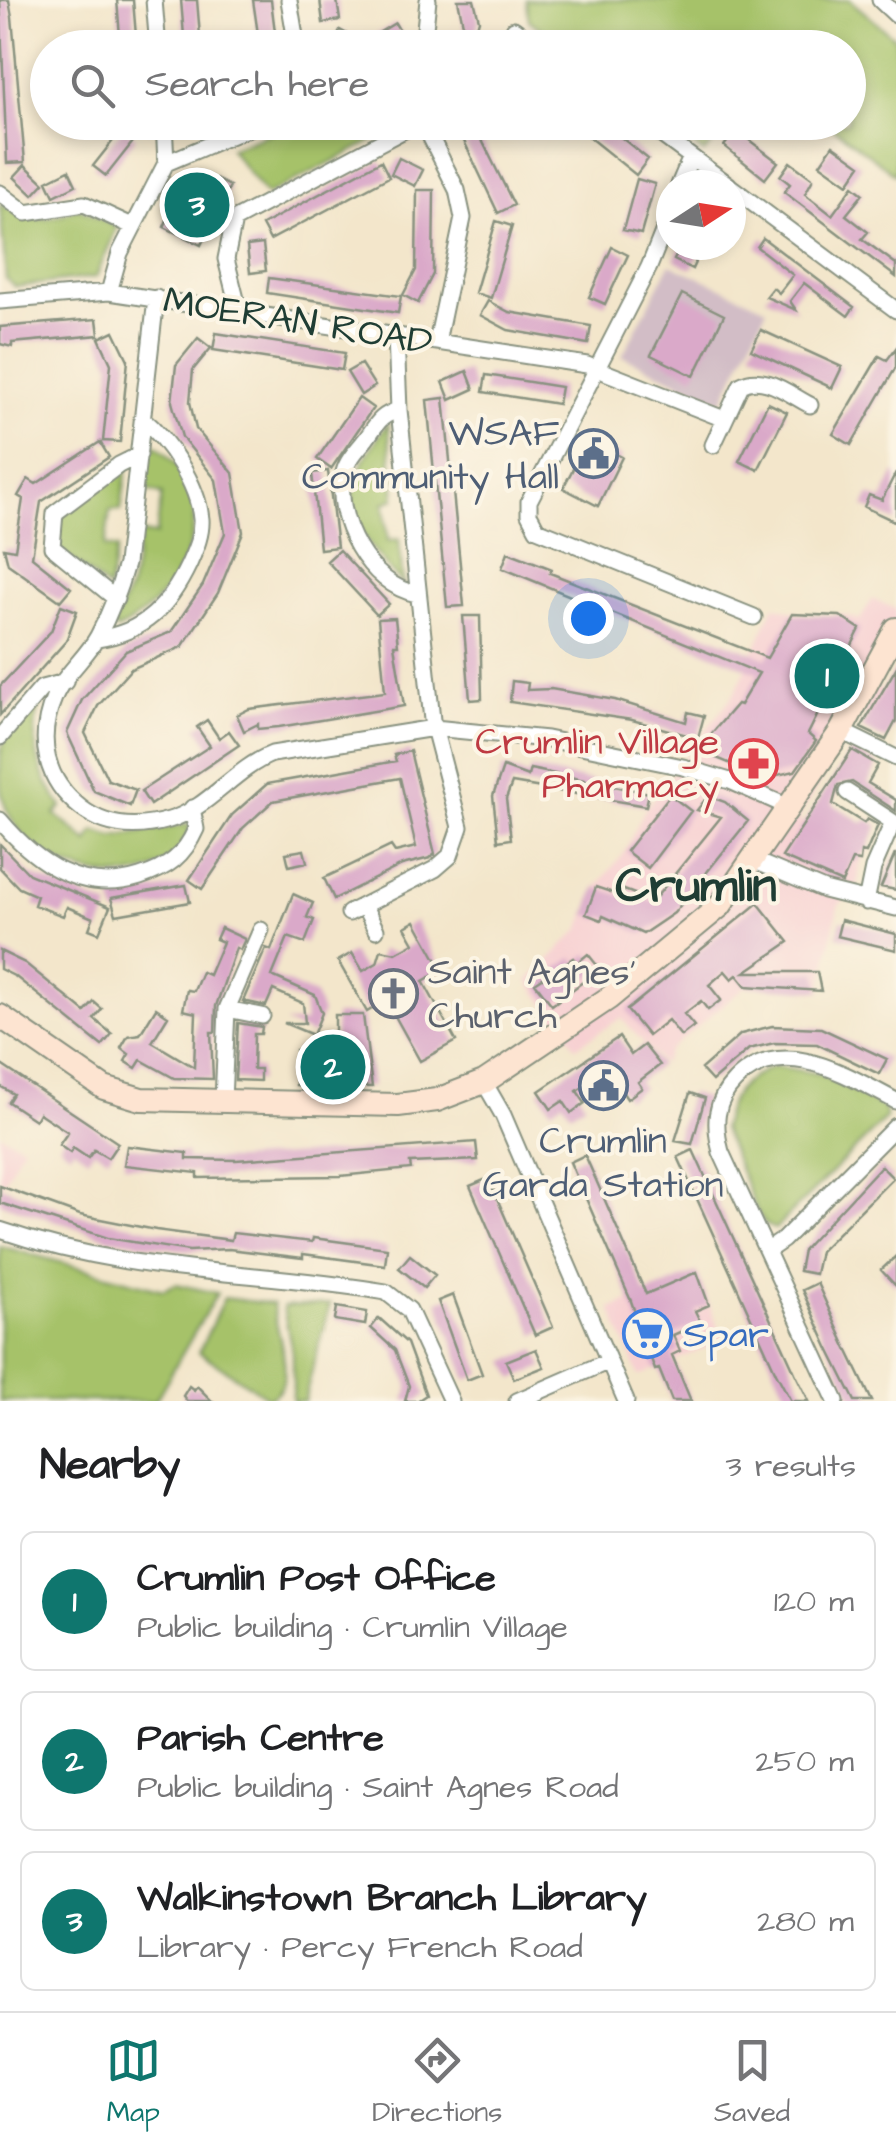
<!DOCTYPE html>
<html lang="en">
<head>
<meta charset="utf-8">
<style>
  :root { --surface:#fff; --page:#f6f6f6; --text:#202124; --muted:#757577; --line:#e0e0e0; --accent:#0f766e }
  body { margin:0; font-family:"Architects Daughter",sans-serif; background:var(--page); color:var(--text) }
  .compass { position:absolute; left:656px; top:170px; width:90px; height:90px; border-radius:50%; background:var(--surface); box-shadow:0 5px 15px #0003; rotate:78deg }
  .you { position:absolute; left:588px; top:618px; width:35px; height:35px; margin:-25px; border:8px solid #fff; border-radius:50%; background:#1a73e8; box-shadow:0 0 0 15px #1a73e833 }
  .badge { display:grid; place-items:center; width:65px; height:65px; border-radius:50%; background:var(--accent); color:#fff; font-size:32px; font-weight:700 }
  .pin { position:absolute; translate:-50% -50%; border:5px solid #fff; box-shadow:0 2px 10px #0006 }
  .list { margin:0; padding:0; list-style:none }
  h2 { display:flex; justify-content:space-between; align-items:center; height:130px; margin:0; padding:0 40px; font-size:42px }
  h2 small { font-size:32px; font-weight:400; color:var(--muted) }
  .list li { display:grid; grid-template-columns:65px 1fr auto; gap:30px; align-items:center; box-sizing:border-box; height:140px; margin:0 20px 20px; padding:0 20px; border:2px solid var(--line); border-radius:15px }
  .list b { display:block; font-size:38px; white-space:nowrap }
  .list p { margin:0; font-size:32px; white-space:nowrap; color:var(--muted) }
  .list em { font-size:32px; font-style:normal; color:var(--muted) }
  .icon { flex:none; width:55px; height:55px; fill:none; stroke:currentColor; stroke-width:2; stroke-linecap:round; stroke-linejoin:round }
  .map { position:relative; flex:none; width:896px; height:1401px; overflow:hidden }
  .search { position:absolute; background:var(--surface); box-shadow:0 5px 15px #0003; left:30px; right:30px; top:30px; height:110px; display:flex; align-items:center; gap:25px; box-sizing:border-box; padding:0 35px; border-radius:55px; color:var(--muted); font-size:38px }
  .sheet { height:610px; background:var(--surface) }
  nav { display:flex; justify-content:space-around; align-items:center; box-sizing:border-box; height:140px; border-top:2px solid var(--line); background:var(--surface); font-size:28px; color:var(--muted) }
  nav a { display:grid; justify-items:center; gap:5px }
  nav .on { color:var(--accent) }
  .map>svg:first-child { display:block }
</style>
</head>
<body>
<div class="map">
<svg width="896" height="1401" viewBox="0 0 896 1401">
  <rect width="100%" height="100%" fill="#fcf5e5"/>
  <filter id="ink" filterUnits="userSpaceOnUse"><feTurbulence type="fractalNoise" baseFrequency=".01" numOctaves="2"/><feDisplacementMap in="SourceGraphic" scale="20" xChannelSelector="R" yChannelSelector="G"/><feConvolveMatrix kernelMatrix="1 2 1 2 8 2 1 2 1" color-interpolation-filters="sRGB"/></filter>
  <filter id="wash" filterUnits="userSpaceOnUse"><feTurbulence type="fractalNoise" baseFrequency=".0048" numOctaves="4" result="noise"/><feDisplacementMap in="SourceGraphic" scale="40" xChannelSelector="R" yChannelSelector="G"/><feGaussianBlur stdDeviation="2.25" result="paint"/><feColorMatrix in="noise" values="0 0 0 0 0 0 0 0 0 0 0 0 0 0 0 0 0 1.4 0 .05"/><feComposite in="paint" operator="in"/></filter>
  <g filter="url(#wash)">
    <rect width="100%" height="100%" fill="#f3e6cb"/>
    <path fill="#f7cfd1" d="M872,599L896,609V651L876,687L893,700L884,719L861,713L798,820L837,840L864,842L857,888L839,905L835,921L821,991L746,986L669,1050L663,1064L621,1018L576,1047L528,981L580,929L597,887L625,851L644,811L736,691L774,606L814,617L841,614L860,620Z
      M0,1134L23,1146L0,1189Z
      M697,1272L723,1340L639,1376L611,1309Z"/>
    <path fill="#d2bdc6" d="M670,264L767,308L722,402L622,356Z"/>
    <path fill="#a6c269" stroke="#62804e" stroke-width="2.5" d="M526,0H850L896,39V175L827,123L848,122V48L565,47L529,20Z
      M295,123H408L266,195L230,149Z
      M664,123H730L704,153Z
      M0,204C32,223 44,223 78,208L117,227L96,277L15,287L6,279Z
      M388,423L395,499L384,503L388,541L399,539L403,585C344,519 334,498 388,423Z
      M149,441C232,493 188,594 117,630L113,626L131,585L140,533L156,535L162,494L145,490Z
      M127,468L121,510H110L105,547L117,549L108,589L58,548L54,526L67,509Z
      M40,699C28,740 38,773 62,807L55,814L88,842L94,831L113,837L191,824C165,919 0,872 0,777C0,768 0,755 2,747C10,728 26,713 40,699Z
      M774,1066L820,1074L884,1108L886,1118L775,1229L765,1224L757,1211L722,1128C728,1094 744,1079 774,1066Z
      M0,1246L163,1290L176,1284L217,1293L155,1401H0Z
      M224,1298L273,1304C274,1330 301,1382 269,1398L199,1352Z
      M330,1304L304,1401H293V1356L283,1307Z"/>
    <g id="blocks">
      <path fill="#daa9c9" d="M0,0H9L12,17L25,162L7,163Z
        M117,0H133L137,48H121Z
        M181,0H197L201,48H185Z
        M253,0H271L277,48H260Z
        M320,0H337L340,20L323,23Z
        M458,0H474L479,20L471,48H454L457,32L465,34Z
        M395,23L404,38L387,48H375L370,38Z
        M340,30L351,36L374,48H331Z
        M455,122H473L514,205L498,213Z
        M570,122H602L648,159L636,175Z
        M123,128L136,138L106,176L93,166Z
        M736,130L778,162L765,179L724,146Z
        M833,145L861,165L848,184L820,164Z
        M399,158L423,170L415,186L391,174Z
        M381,161L389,177L270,240L262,225Z
        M790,162L813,179L805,194L832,215L853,186L863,194L846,215L868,232L862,239L896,264V277L784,192L790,184L780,176Z
        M25,165L44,183L33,195L14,177Z
        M69,170L76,185L54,196L47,181Z
        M206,174L230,186L201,245L164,227L178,195L183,198L188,187L197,191Z
        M637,179L655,184L641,234L623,230Z
        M417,190H434L433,274L418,303L403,295L416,270Z
        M496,221L512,226L491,298L475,293Z
        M763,238L854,307L848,316L804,283L790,301L796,310L766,297L773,288L779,293L793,275L757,247Z
        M263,244L266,271L250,273L247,246Z
        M681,246L699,254L692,269L674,260Z
        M612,247L628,255L605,304L589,297Z
        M269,278L401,296L398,313L267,293Z
        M682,294L724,315L694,376L651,355Z
        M488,301L509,312L591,326L588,344L508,330L480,315Z
        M97,319L99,335L12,343V347L0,344V327Z
        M761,330L842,367L832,388L751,350Z
        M114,331L128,360L120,442L103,441L111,364L99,338Z
        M216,333L345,353L342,370L213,350Z
        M198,338L211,348L193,370L190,402L196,429L233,473L243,532L218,593L182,647L131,669L98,706L85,733L108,780L136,790L130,806L94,791L67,733L82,700L126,651L171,632L203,585L225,533L216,480L182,437L172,402L176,365Z
        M896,348V367L851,445L833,434L879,356L887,360Z
        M361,364L375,386L361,395L347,372Z
        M467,371L474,389L450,400L443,382Z
        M486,375L561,387L558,404L483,392Z
        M359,398L373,408L331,469L317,459Z
        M444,398L464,606L447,607L427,400Z
        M768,403L787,412L758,470L739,461Z
        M588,440L622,457L598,506L563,488Z
        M100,442L109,457L41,502L32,557L71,588L60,601L8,564L4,548L15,550L23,499L18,496L28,479L36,484Z
        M328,471L337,547L320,549L312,473Z
        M896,472V522L864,507L869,495L882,500Z
        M339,550L389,604L377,615L327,561Z
        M508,552L552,569L550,573L767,658L792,614L840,616L860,629L808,734L816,741L795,771L765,778L707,754L711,741L706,740L737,704L740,705L759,673L502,568Z
        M61,605L77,611L66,641L0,715V686L51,631Z
        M463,616H480L482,699L470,700Z
        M395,618L398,645H394L404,706L279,727L258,729V724L244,731L237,715L249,709L385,692L378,619Z
        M896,668V721L886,740L861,728Z
        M512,681L528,683L527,690L551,689L615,700L686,722L688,712L704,716L698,738L632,720L510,702Z
        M207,720L219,738L229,731L239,745L150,805L141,791L210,746L197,727Z
        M852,750L878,765L868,783L896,800V811L852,782L838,785L833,804L864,823L867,819L878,825L866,853L861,852L860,861L852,860L842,883L782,857Z
        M410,751L435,854L430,858L402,865L334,899L324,878L391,846L395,852L416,847L400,778L273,801L243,828L202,889L189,880L232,815L267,784L396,761L394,755Z
        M503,767L528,776L530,769L649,793L646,806L512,783L506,799L511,839L498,841L493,796Z
        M670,795L691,811L648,868L626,851Z
        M708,796L725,802L748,821L674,913L643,934L603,916L601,920L586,914L596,887L622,896L624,890L653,901L721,817L697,810Z
        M0,844L29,874L110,907L99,933L89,929L93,918L67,907L63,916L34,905L37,896L19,888L0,868Z
        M304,850L307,862L289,866L286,853Z
        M895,854H896V890L881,887Z
        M186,885L190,902L116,915L111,898Z
        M293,894L313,903L307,917L314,920L305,943L288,937L272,976L315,995L322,1013L313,1035L284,1023H305L303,1003L273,990L266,1006L243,1001L266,948L271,950Z
        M758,903L789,942L745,972H817L821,991L746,986L737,975L732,979L725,971L709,985L721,1000L708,1010L701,1001L684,1014L694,1026L681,1036L668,1020L648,1036L627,1010Z
        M841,920L896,934V950L837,936Z
        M415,921L442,970L423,981L456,1041L420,1061L391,1009L380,1004L367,1012L338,961L352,953L363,971L377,963L381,950L396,953L414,943L405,927Z
        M221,928L245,939L240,950L236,948L216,1006L215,1032H211L213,1079L174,1078L141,1060L136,1068L125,1061L129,1054L121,1048L128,1036L140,1034L156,1008L168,1016L152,1042L194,1067L196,1013L183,1010L187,990L194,991L202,972L209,975L223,942L216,939Z
        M0,951L25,963L85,1012L94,1002L102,1009L94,1019L112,1034L102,1046L16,977L0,969Z
        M588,954L600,969L552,1005L535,983L573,958L577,963Z
        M335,1015H363L372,1087L296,1085V1050H350L335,1044Z
        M238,1023L262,1027L261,1034H254L253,1069H260V1081L235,1080Z
        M772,1026L821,1028L887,1059L879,1074L817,1044L774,1043L749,1049L712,1081L701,1069L741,1034Z
        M619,1037L631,1055L644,1045L660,1065L638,1082L642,1088L627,1099L608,1070L577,1091L585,1103L571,1113L563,1101L551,1109L539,1091Z
        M0,1064L118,1143L108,1158L94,1150L88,1158L73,1148L70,1153L59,1145L68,1132L39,1113L35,1120L8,1102L13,1094L0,1086Z
        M690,1093L705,1098L692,1144L675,1141Z
        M476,1142L478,1160L410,1163L411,1169L340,1176L198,1178V1173L124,1165L127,1146L187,1153V1159L236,1160Z
        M693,1150L796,1375L809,1401H791L776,1373L678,1157Z
        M585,1155L646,1294L697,1272L709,1305L695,1311L701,1323L673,1335L680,1351L672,1355L691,1401H672L659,1369L655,1370L631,1301L570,1162Z
        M881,1166L893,1178L820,1251L815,1274L799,1271L803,1250Z
        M484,1180H489L553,1327L535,1335L470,1186Z
        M0,1186L80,1215L156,1230L231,1240L233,1233L312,1242L313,1238L387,1248L385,1265L303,1254V1258L229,1249L189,1251L108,1238L0,1203Z
        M410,1255L435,1275L424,1288L399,1268Z
        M896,1256V1286L881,1270Z
        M817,1283L846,1347L872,1401H855L828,1347L802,1290Z
        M453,1295L482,1374L467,1380L438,1301Z
        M337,1307L367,1312L365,1325L335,1320Z
        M379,1318L407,1343L426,1395L417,1401H405L409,1386L395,1350L371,1328Z
        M536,1349L544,1367L514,1379L506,1361Z
        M189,1386L194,1390L197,1386L212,1401H187L183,1396Z"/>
    </g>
  </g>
  <g filter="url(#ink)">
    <use href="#blocks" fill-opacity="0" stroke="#899280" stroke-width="2.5"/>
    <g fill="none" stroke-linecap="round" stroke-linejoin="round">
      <defs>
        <path id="street" d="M154,0L158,48
          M289,0L297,48
          M880,0L896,15
          M514,29L539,48
          M423,48L428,0
          M164,122L166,163
          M423,122L457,190L463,218L437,342
          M644,122L729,185
          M166,163L263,122
          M679,185L691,157
          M731,187L896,310
          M0,193L26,213L84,204L132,226
          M671,212L649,267L529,501V514L537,529L754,617
          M109,292L120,253L166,163
          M156,298L126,564C119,589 111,612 98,636C86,658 63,675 54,698C36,740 46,781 81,808C107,828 138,829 169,820C208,809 234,769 272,754L434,728L547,739L683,767L730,781L791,808
          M0,301L109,292L587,365L724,419
          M239,311L226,259L234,220L419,122
          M399,410C380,415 377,424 366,439C358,449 347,460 344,472C332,518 370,586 417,594
          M713,445L741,385C763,372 790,395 810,405
          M116,599L52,547L55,513L119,465L139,455
          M97,639C145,632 169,606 189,564C195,550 202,535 201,519C198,484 168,440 142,418
          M841,731L896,758
          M0,737L42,688L65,682
          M847,792L893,822L873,868L866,902
          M0,820C36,863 82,895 140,877C168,868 184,856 196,829L192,808
          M755,861L824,890L896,908
          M364,906L376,930
          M349,913L435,869L450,856L460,827L432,720L399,410L396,336
          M227,1009L262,1016
          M484,1082L503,1115L626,1401
          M223,1101L227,1009L261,930
          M0,1230C134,1276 251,1269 386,1292L409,1310L451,1401
          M767,1251L783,1240L896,1126
          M517,1401L609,1361
          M836,1401L721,1152C714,1125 714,1102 735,1081C782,1033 846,1075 896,1101"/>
        <path id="secondary" d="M0,1016L104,1088L141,1099L398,1105L437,1100L484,1082L609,998L720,906L841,731L896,629"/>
      </defs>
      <use href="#street" stroke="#899280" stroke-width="19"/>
      <use href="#secondary" stroke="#899280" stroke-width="26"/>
      <use href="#street" stroke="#fff" stroke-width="15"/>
      <use href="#secondary" stroke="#fde4d1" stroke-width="22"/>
    </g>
  </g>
  <defs>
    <symbol id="civic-ring" viewBox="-11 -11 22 22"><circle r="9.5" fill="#fcf5e5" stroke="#5c6f8a" stroke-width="1.5"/><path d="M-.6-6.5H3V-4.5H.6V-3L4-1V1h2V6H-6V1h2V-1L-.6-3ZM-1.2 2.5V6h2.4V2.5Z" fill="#5c6f8a"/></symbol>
    <symbol id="pharmacy-ring" viewBox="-11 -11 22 22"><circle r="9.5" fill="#fcf5e5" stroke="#e0444e" stroke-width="1.5"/><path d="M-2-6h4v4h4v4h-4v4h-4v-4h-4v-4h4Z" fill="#e0444e"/></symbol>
    <symbol id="church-ring" viewBox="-11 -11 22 22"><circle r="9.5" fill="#fcf5e5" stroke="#6b7280" stroke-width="1.5"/><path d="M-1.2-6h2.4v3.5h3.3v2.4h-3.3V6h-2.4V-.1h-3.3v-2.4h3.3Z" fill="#6b7280"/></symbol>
    <symbol id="supermarket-ring" viewBox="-11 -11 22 22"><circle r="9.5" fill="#fcf5e5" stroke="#3f7fe0" stroke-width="1.5"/><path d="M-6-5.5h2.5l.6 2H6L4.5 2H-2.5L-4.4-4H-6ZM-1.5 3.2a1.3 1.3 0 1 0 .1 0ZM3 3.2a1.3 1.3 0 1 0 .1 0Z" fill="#3f7fe0"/></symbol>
  </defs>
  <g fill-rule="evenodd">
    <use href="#civic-ring" x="566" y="426" width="55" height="55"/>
    <use href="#pharmacy-ring" x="726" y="736" width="55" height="55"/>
    <use href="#church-ring" x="366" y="966" width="55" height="55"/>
    <use href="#civic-ring" x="576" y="1058" width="55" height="55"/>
    <use href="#supermarket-ring" x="620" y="1306" width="55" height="55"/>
  </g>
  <g text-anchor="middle" stroke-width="8" stroke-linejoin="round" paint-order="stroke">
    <g font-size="38" fill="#1f3d34" stroke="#fcf5e5">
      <text transform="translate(298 320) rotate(9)" y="13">MOERAN ROAD</text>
    </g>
    <g font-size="38" fill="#4e5e75" stroke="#fcf5e5" text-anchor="end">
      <text x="559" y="445">WSAF<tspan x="559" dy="44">Community Hall</tspan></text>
      <text x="603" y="1153" text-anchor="middle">Crumlin<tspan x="603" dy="44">Garda Station</tspan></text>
    </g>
    <g font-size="38" fill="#be3a42" stroke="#fcf5e5" text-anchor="end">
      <text x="719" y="754">Crumlin Village<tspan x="719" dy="44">Pharmacy</tspan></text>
    </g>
    <g font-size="38" fill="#5b616d" stroke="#fcf5e5" text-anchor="start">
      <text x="428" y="984">Saint Agnes'<tspan x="428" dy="44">Church</tspan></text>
    </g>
    <g font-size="38" fill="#366cbe" stroke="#fcf5e5" text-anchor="start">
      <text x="683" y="1347">Spar</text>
    </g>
    <g font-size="48" font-weight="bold" fill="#1f3d34" stroke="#fcf5e5">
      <text x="696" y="901">Crumlin</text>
    </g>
  </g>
</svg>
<svg class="compass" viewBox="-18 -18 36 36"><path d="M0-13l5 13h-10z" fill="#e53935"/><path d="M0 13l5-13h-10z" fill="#757577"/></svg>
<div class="you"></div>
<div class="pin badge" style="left:827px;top:676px">1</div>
<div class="pin badge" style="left:333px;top:1067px">2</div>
<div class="pin badge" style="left:197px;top:205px">3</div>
<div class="search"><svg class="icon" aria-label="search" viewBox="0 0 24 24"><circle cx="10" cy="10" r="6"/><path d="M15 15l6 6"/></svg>Search here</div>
</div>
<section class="sheet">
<h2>Nearby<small>3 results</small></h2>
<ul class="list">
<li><span class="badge">1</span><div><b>Crumlin Post Office</b><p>Public building · Crumlin Village</p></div><em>120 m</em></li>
<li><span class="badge">2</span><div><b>Parish Centre</b><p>Public building · Saint Agnes Road</p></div><em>250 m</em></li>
<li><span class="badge">3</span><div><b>Walkinstown Branch Library</b><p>Library · Percy French Road</p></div><em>280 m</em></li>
</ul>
</section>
<nav>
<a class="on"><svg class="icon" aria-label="map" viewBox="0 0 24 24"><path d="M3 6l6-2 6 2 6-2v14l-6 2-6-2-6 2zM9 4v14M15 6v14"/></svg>Map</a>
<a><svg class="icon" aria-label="directions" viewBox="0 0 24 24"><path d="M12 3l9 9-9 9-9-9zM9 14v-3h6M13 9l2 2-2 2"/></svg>Directions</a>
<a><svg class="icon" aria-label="saved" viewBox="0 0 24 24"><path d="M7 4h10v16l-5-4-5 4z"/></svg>Saved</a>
</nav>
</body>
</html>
